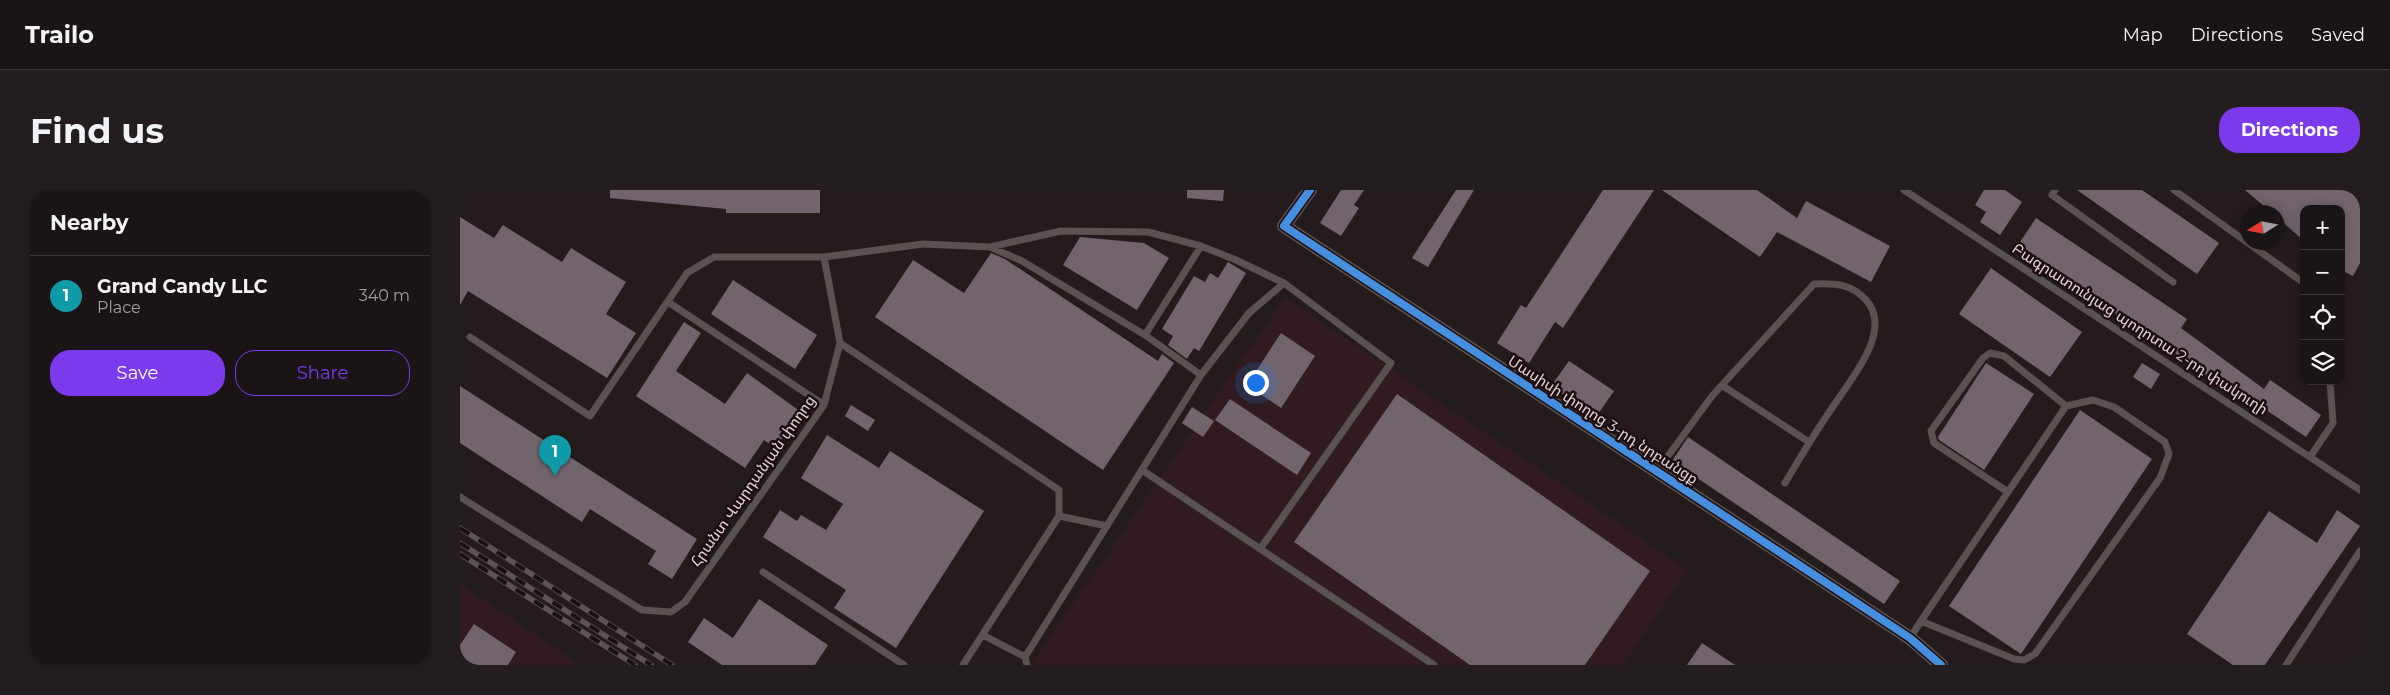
<!DOCTYPE html>
<html lang="en">
<head>
<meta charset="utf-8">
<style>
  :root { --surface:#1b1416; --page:#241d1f; --text:#f1f3f6; --muted:#a09ea1; --line:#393335; --accent:#7c3aed }
  body { margin:0; font-family:Montserrat,"Noto Sans Armenian",sans-serif; background:var(--page); color:var(--text) }
  .controls { position:absolute; right:15px; top:15px; display:grid; overflow:hidden; border-radius:10px; box-shadow:0 2px 12px #0003 }
  .controls button { width:45px; height:45px; display:grid; place-items:center; padding:0; border:0; border-bottom:1px solid var(--line); background:var(--surface); color:var(--text); font:25px sans-serif }
  .compass { position:absolute; left:1780px; top:15px; width:45px; height:45px; border-radius:50%; background:var(--surface); box-shadow:0 2px 12px #0003; rotate:259deg }
  .you { position:absolute; left:795px; top:192px; width:18px; height:18px; margin:-12px; border:4px solid #fff; border-radius:50%; background:#1a73e8; box-shadow:0 0 0 8px #1a73e833 }
  .badge { display:grid; place-items:center; width:32px; height:32px; border-radius:50%; background:var(--accent); color:#fff; font-size:16px; font-weight:700 }
  .pin { position:absolute; translate:-50% -41px; filter:drop-shadow(0 1px 2px #0008) }
  .pin::after { content:''; position:absolute; top:26px; width:18px; height:15px; background:inherit; clip-path:polygon(0 0,100% 0,50% 100%) }
  .list { margin:0; padding:0; list-style:none }
  h2 { display:flex; justify-content:space-between; align-items:center; height:65px; margin:0; padding:0 20px; font-size:21px }
  h2 small { font-size:16px; font-weight:400; color:var(--muted) }
  .list li { display:grid; grid-template-columns:32px 1fr auto; gap:15px; align-items:center; box-sizing:border-box; height:80px; padding:0 20px; border-top:1px solid var(--line) }
  .list b { display:block; font-size:19px; white-space:nowrap }
  .list p { margin:0; font-size:16px; white-space:nowrap; color:var(--muted) }
  .list em { font-size:16px; font-style:normal; color:var(--muted) }
  .actions { display:flex; gap:10px; padding:15px 20px }
  .actions a { flex:1; padding:11px 0; border:1px solid var(--accent); border-radius:20px; text-align:center; font-size:18px; color:var(--accent) }
  .actions .main { background:var(--accent); color:#fff }
  .icon { flex:none; width:28px; height:28px; fill:none; stroke:currentColor; stroke-width:2; stroke-linecap:round; stroke-linejoin:round }
  .map { position:relative; flex:none; width:1900px; height:475px; overflow:hidden; border-radius:20px }
  header { display:flex; align-items:center; gap:30px; box-sizing:border-box; height:70px; padding:0 25px; background:var(--surface); border-bottom:1px solid var(--line) }
  header strong { font-size:24px }
  nav { display:flex; gap:28px; margin-inline-start:auto; font-size:18px }
  .intro { display:flex; align-items:center; justify-content:space-between; box-sizing:border-box; height:120px; padding:0 30px }
  h1 { margin:0; font-size:35px }
  .button { padding:12px 22px; border-radius:20px; background:var(--accent); color:#fff; font-size:18px; font-weight:700 }
  main { display:flex; gap:30px; padding:0 30px }
  aside { flex:1; background:var(--surface); border-radius:20px; box-shadow:0 2px 12px #0003 }
  .map>svg:first-child { display:block }
</style>
</head>
<body>
<header>
<strong>Trailo</strong>
<nav><a>Map</a><a>Directions</a><a>Saved</a></nav>
</header>
<div class="intro"><h1>Find us</h1><a class="button">Directions</a></div>
<main>
<aside>
<h2>Nearby<small></small></h2>
<ul class="list">
<li><span class="badge" style="background:#0f9aa8">1</span><div><b>Grand Candy LLC</b><p>Place</p></div><em>340 m</em></li>
</ul>
<div class="actions"><a class="main">Save</a><a>Share</a></div>
</aside>
<div class="map">
<svg width="1900" height="475" viewBox="0 0 1900 475">
  <rect width="100%" height="100%" fill="#241b1d"/>
  <path fill="#311b20" d="M825,107L1228,380L1163,475H575L572,473Z
    M0,394L121,475H0Z"/>
  <path fill="#72646d" d="M150,0H360V23H266V19L150,8Z
    M727,0H764L763,11L727,8Z
    M881,0H904L894,15L899,18L881,46L860,33Z
    M996,0H1014L968,77L952,68Z
    M1143,0H1194L1103,138L1095,132L1069,173L1037,153L1061,115L1066,118Z
    M1202,0H1297L1337,28L1346,11L1430,56L1411,92L1317,42L1300,67Z
    M1524,0H1545L1562,12L1540,45L1520,32L1526,22L1515,15Z
    M1617,0H1682L1759,53L1737,84Z
    M1785,0H1900V73L1893,86L1881,80V19H1844V51L1818,28V22H1811Z
    M0,27L34,48L43,35L102,72L111,58L166,92L146,124L176,143L147,188L8,101L0,115Z
    M1576,28L1727,129L1721,138L1804,199L1810,190L1861,225L1846,247L1784,205L1780,211L1708,158L1556,58Z
    M620,47L684,53L709,68L677,120L603,75Z
    M531,63L545,69L698,171L702,164L714,173L643,280L415,127L453,70L504,103Z
    M768,72L786,83L739,161L734,158L727,169L708,155L713,146L702,139L734,86L745,92L750,83L758,88Z
    M1531,78L1622,142L1590,187L1499,124Z
    M273,90L357,145L335,179L251,124Z
    M224,132L241,143L216,181L265,214L287,183L341,222L315,258L304,250L285,278L176,206Z
    M821,143L855,166L821,218L787,195Z
    M1109,171L1154,201L1136,227L1091,196Z
    M1526,173L1574,204L1524,280L1479,250L1478,247Z
    M1682,173L1700,184L1691,199L1673,187Z
    M0,196L237,349L212,389L188,374L196,361L130,319L122,332L0,253Z
    M937,204L1190,381L1125,475H1010L834,352Z
    M770,209L851,263L837,285L755,230Z
    M391,215L415,230L408,241L385,226Z
    M732,217L754,231L743,247L722,233Z
    M1620,220L1692,269L1561,464L1489,416Z
    M367,245L419,278L430,261L524,321L436,458L374,418L386,400L303,347L320,320L337,331L341,325L366,340L383,314L341,288Z
    M1228,247L1440,391L1424,414L1212,271Z
    M1877,320L1900,336L1805,475H1773L1727,444L1809,321L1857,353Z
    M299,409L368,455L355,475H262L228,452L244,428L273,448Z
    M14,434L56,462L48,475H0V455Z
    M1242,453L1275,475H1227Z"/>
  <g fill="none" stroke-linecap="round" stroke-linejoin="round">
    <path stroke="#5a5250" stroke-width="7" d="M1444,0L1900,300
      M1595,0L1592,5L1713,92
      M1714,0L1844,93
      M530,57L601,41L688,42L741,56L776,70L824,93
      M208,112L364,215
      M685,145L741,56
      M10,147L130,226L227,83L254,67H364
      M380,153L599,300V326L503,475
      M1263,196L1349,252
      M1850,267L1873,233L1870,191
      M682,280L974,475
      M1197,281L1252,206L1354,94C1375,93 1392,94 1406,110C1435,141 1387,194 1370,221C1354,244 1340,268 1325,293
      M1548,302L1474,253L1471,241L1523,168L1530,163L1544,166L1606,216
      M0,307L182,420L211,422L225,412L364,215L380,153L364,67L463,54L530,57L562,71L685,145L741,185
      M599,326L647,336
      M303,382L444,475
      M523,445L565,467L741,185L789,123L824,93L931,173L800,359
      M1450,448L1461,431L1606,216L1633,210L1654,217L1705,252L1709,264L1700,288L1575,464L1564,470L1554,469L1461,431
      M565,467L567,475
      M1826,475L1900,361"/>
    <path stroke="#5a5250" stroke-width="14" d="M850,0L824,36L1450,448L1481,475"/>
    <defs>
      <path id="rail" d="M0,338L212,475
        M0,353L191,475
        M0,364L175,475"/>
    </defs>
    <use href="#rail" stroke="#5b5453" stroke-width="5.5"/>
    <use href="#rail" stroke="#1e0e11" stroke-width="4" stroke-dasharray="11" stroke-linecap="butt"/>
    <defs>
      <path id="cycleway" d="M850,0L824,36L1450,448L1481,475"/>
    </defs>
    <use href="#cycleway" stroke="#1e0e11" stroke-width="11"/>
    <use href="#cycleway" stroke="#468fdf" stroke-width="8"/>
  </g>
  <g text-anchor="middle" stroke-width="5" stroke-linejoin="round" paint-order="stroke">
    <g font-size="15" fill="#e1d4d6" stroke="#1e0e11">
      <text transform="translate(1680 139) rotate(33)" y="5">Բագրատունյաց պողոտա 2-րդ փակուղի</text>
      <text transform="translate(1143 230) rotate(33)" y="5">Մասիսի փողոց 3-րդ նրբանցք</text>
      <text transform="translate(293 291) rotate(-55)" y="5">Հրանտ Վարդանյան փողոց</text>
    </g>
  </g>
</svg>
<div class="controls">
<button>+</button>
<button>−</button>
<button><svg class="icon" aria-label="locate" viewBox="0 0 24 24"><circle cx="12" cy="12" r="6"/><path d="M12 2v4M12 18v4M2 12h4M18 12h4"/></svg></button>
<button><svg class="icon" aria-label="layers" viewBox="0 0 24 24"><path d="M12 4l9 5-9 5-9-5zM3 14l9 5 9-5"/></svg></button>
</div>
<svg class="compass" viewBox="-18 -18 36 36"><path d="M0-13l5 13h-10z" fill="#e53935"/><path d="M0 13l5-13h-10z" fill="#a09ea1"/></svg>
<div class="you"></div>
<div class="pin badge" style="left:95px;top:286px;background:#0f9aa8">1</div>
</div>
</main>
</body>
</html>
